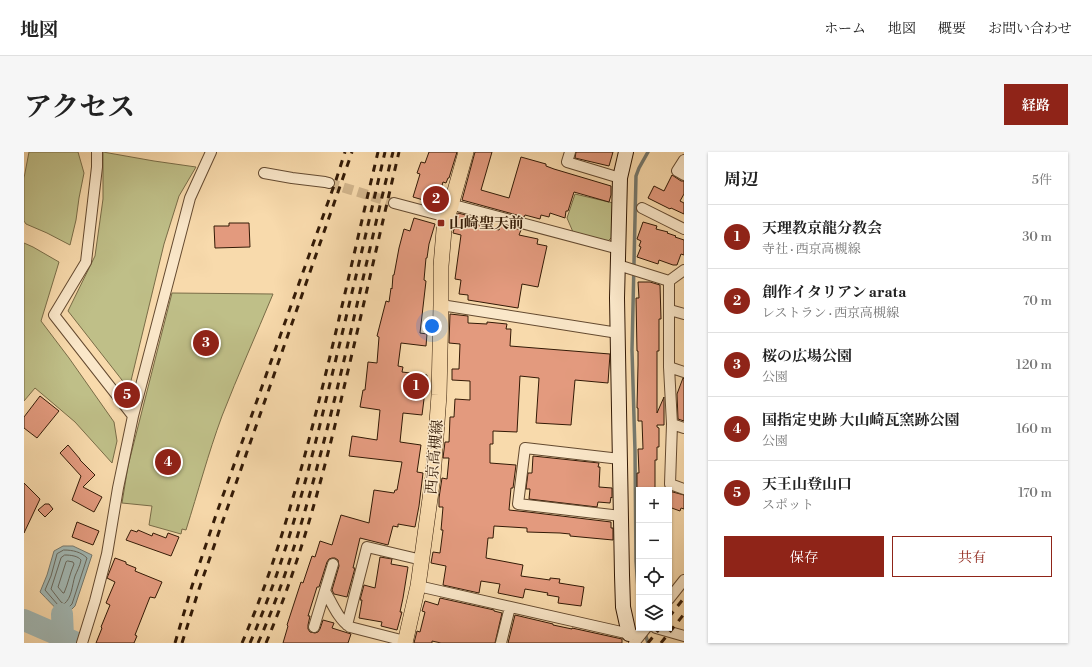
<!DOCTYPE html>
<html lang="ja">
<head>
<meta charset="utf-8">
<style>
  :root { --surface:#fff; --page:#f6f6f6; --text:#222; --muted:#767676; --line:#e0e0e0; --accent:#8f2418 }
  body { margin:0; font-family:"Libre Bodoni","Noto Serif JP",serif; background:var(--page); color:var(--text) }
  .controls { position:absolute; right:12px; bottom:12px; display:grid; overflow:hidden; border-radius:0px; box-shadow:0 1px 3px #0004 }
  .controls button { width:36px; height:36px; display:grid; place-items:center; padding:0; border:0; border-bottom:1px solid var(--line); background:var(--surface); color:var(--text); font:20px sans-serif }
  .you { position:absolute; left:408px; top:174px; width:14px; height:14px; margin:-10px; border:3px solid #fff; border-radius:50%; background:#1a73e8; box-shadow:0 0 0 6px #1a73e833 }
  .badge { display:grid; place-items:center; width:26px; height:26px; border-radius:50%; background:var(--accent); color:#fff; font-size:13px; font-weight:700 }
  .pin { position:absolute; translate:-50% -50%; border:2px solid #fff; box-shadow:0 1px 4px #0006 }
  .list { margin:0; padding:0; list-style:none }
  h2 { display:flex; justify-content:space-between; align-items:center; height:52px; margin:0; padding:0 16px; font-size:17px }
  h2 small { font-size:13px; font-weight:400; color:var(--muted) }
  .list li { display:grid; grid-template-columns:26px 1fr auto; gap:12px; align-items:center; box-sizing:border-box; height:64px; padding:0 16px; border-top:1px solid var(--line) }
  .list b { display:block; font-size:15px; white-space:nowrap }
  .list p { margin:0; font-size:13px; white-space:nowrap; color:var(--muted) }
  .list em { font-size:13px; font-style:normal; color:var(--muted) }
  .actions { display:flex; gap:8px; padding:12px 16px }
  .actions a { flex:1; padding:9px 0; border:1px solid var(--accent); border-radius:0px; text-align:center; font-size:14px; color:var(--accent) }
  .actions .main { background:var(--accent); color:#fff }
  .icon { flex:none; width:22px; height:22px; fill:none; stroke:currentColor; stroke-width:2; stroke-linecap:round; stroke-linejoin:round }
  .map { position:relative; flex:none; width:660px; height:491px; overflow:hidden; border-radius:0px }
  header { display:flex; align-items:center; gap:24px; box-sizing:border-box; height:56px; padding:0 20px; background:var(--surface); border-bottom:1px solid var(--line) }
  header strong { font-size:19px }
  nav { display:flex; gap:22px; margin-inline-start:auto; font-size:14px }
  .intro { display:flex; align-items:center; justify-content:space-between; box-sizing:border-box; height:96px; padding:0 24px }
  h1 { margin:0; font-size:28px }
  .button { padding:10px 18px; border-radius:0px; background:var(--accent); color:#fff; font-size:14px; font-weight:700 }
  main { display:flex; gap:24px; padding:0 24px }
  aside { flex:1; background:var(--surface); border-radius:0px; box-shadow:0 1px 3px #0004 }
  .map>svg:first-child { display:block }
</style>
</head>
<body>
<header>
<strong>地図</strong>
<nav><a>ホーム</a><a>地図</a><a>概要</a><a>お問い合わせ</a></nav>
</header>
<div class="intro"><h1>アクセス</h1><a class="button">経路</a></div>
<main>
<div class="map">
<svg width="660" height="491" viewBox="0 0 660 491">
  <rect width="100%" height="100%" fill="#f8daac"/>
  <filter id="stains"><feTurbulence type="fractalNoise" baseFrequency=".005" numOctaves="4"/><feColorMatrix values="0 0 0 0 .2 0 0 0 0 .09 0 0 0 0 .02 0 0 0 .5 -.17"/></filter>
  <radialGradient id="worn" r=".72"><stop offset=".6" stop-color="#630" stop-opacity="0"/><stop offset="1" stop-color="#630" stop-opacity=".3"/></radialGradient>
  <path fill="#bfbf88" stroke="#796c47" d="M5,0H54L60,21L55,46L52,68L46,93L23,81L2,72L0,69V26Z
    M79,0L130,9L172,15L155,44L140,92L105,237L44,159L71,104L79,47Z
    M551,42L589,51L588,85L584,89L549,80L543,66Z
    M0,91L9,95L35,110L17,169L45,206L90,270L93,289L88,311L51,270L11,236L0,249Z
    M148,141L249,142C232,183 214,223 198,264C184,302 174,340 162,378L158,377L157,382L125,373L128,354L98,351L104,314Z"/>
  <path fill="#a2b8b4" stroke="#76796e" d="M39,394H49L68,403L51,454L45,460L38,462C30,455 23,447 16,440L23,423L30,399Z"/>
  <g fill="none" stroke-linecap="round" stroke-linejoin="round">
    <path stroke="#6a695d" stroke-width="1" d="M40,398C49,398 57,400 63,406L48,452L43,457H39L34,453L21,438L27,424L33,402Z
      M41,403C47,403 54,404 57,408C56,414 53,419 51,424C48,433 48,446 40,452L37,450L27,437L37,406Z
      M44,409L49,410L50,412C46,421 44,432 40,441H39L34,435L42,410Z"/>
    <path stroke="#76796e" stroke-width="3.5" d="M615,450L612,409L611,299L608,198L612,24L615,16L624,0
      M621,481L624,491"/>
    <path stroke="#a2b8b4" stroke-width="22" d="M38,462L39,485
      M0,468L53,491"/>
  </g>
  <path fill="#e39a7e" stroke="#331a06" d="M405,0H433L425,26H424L422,31L419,30L413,52L389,45L396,22L393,21L397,10L401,11Z
    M451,0H468L457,38L485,46L497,5L522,12V14L530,17L587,34V43L585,50L550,40L544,59H542L541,66L526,61L525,65L517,63L516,67L501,63L500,65L438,48Z
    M552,0H589L585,14L551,6Z
    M648,23L657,29H660V42L656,49L660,51V62L647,56L646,57L624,46L630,34L640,39Z
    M434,61L453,66L451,72L475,78L477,72L497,78L495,83L514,87L513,92L523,94L514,135L498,132L494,156L444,148V143L435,142L437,128L431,127L437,83L429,81Z
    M390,66L411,72L405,92L403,106H402L400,128L402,129L396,181L403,182L402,194L377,191L374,214L379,215L378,220L403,223L398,263L379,261L376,290L397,293L393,320L399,321L395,354L391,375L374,372V375L369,374L364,393L336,386L329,416H331L323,445L310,442L308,438L315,414L314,408L311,406H308L305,407L303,410L295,435H293L284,464H286L284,473V477L286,480L291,481L294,480L296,477L299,468L310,471L308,476L327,482L324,491H259L264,474L263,473L277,430L279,431L288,404L291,405L296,389L308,393L317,363L345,371L350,338L370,341L371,338H373L378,310L325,304L328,284L353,288L356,258L336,255L339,238H341L344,210L353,211L355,185L353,184L362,149L365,150L367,136L368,137L369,123H370L375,96L380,77L386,79Z
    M619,70L633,74L632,77L644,80L643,81L652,84L651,85L660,88V103L657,102L653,113H649L635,108L634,112L613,105L617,95L615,94L617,89L613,87Z
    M205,71H225L226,95L191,96L190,74H205Z
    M614,130H626L636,133L637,167H635V199H633V261L640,245V273H633V275L635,276V295H633V308H631V336H613V321H615L614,297H619L618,269H614V256H613L614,213V199H613L612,146H615Z
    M426,162L444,164V171L463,172V170L483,172L482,177H487L486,194L586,202L584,231L551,228L547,273L512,271L515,226L496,224L493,280L469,279V292H466V311L492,313L489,336H487L485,358L504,360L587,370V376H589V388L546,384V382L536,381L503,380V376L470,374L469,386H464L462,406L499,413L497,424L526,428V426L536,427L535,431L560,435L557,454L534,451L535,445L523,443L524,441L501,437L499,446L474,441L476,432L457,429L455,441L419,433L422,414L407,411L409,400L416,401L419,378H417L419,355H415V346L418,326L423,327L425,306H419L421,290H425L426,265H430L431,247L446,248V229L428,228V217H435L436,192L425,191Z
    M659,226L660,227V269L654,267L653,242Z
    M16,244L35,259L13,286L0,276V265Z
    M44,293L56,307V308L71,323L59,335L78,345L70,360L48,348L57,324L36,301Z
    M509,304L575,311L574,315H576L575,335L588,336V346L587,345L586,351L574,350L573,355L505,347L506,337H502L504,321H508Z
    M0,331L16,347L0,381Z
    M645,339L660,343V357L657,356L656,359L645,355Z
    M21,352H25L29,357L21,365L14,358Z
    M53,370L75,379L69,393L48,385Z
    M107,378L113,380L114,378L128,384L129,381L142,386L144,381L155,385L147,404L102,388Z
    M356,405L368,407L367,412L384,415L379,446L376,460H378L373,478L357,474L358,470L335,466L338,448H336L340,433L351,436Z
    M91,406L102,410V412L112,416L111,419L138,430L131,446L126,445L111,483L113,484L110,491H72L78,476L77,475L86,453L82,451L91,430L83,426Z
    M416,446L470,458V459L478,461L471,491H417L408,489V491H390L393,479L396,480L401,460L398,459L401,449L414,453Z
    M491,463L529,472V473L548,477V476L598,487V491H484Z"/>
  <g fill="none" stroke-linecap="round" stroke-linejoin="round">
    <path stroke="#d1b48b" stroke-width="10" stroke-dasharray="10 5" stroke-linecap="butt" d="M305,31L370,51"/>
    <defs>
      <path id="street" d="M73,0V15L62,110L30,163L109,264
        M546,0L543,10L596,26
        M660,8L653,19L660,23
        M240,21L268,26L301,30L305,31
        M370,51L423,65
        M426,52L595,97
        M618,56L660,77
        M594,113L645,129V215L648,272L646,332L660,337
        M645,129L660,118
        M417,153L594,181
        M646,158L660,162
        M645,215L660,220
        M648,272L660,276
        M596,307L501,296L494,352L597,364
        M394,434L615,484
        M301,439C308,451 314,467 326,475L381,489
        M645,447L660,428
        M323,473L343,395L398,408
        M290,475L309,412
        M632,476L660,484
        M58,491L71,449L83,402L94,336L109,264L166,46L187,0
        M477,491L486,455
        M610,491L622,476"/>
      <path id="secondary" d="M602,0L596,26L593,146L598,423L599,455L605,482"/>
      <path id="primary" d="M381,491L394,434L409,325L415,243L417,153V114L420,78L442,0"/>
    </defs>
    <use href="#street" stroke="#644a30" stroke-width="12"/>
    <use href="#secondary" stroke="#331a06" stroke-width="16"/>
    <use href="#primary" stroke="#331a06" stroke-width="16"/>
    <use href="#street" stroke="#fae7c9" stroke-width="10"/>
    <use href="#secondary" stroke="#fae7c9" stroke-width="14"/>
    <use href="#primary" stroke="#f8daac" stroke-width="15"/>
    <path stroke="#331a06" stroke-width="3" stroke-dasharray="7 7" stroke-linecap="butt" d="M645,465L660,446
      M151,491L168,434L192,363L312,28L321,0
      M158,491L175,437L328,0
      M218,491C248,422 269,349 288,276C312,184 332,92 354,0
      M226,491C264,404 287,311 309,219C327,146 344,73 361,0
      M234,491C263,426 282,358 300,289C325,193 345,96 369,0
      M242,491C278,406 301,317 322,227C340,152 357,76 375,0
      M624,491L636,476
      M637,491L660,462"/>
  </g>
  <rect fill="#8f2418" stroke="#fae7c9" stroke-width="1.5" x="413" y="67" width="8" height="8" rx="2"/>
  <g text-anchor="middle" stroke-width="3" stroke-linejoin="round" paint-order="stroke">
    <g font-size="15" font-weight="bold" fill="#331a06" stroke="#fae7c9" text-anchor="start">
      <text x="425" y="76">山崎聖天前</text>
    </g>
    <g font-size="15" fill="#331a06" stroke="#fae7c9">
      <text transform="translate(410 305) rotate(-85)" y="5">西京高槻線</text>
    </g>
  </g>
  <rect width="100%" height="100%" filter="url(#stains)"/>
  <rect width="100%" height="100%" fill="url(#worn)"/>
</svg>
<div class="controls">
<button>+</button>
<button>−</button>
<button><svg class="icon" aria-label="locate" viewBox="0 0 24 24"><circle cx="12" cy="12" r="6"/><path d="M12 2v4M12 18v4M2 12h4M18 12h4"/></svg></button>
<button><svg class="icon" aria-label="layers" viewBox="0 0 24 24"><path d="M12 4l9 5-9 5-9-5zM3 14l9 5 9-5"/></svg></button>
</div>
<div class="you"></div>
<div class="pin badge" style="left:392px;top:234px">1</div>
<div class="pin badge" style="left:412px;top:47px">2</div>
<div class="pin badge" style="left:182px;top:191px">3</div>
<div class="pin badge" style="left:144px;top:310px">4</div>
<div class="pin badge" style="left:103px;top:243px">5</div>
</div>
<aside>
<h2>周辺<small>5件</small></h2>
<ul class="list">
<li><span class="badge">1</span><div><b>天理教京龍分教会</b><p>寺社 · 西京高槻線</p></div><em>30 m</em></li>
<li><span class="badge">2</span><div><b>創作イタリアン arata</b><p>レストラン · 西京高槻線</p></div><em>70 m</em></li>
<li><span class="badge">3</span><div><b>桜の広場公園</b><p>公園</p></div><em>120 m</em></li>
<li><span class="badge">4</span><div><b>国指定史跡 大山崎瓦窯跡公園</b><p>公園</p></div><em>160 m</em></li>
<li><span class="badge">5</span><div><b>天王山登山口</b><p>スポット</p></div><em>170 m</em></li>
</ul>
<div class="actions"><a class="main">保存</a><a>共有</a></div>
</aside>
</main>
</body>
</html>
